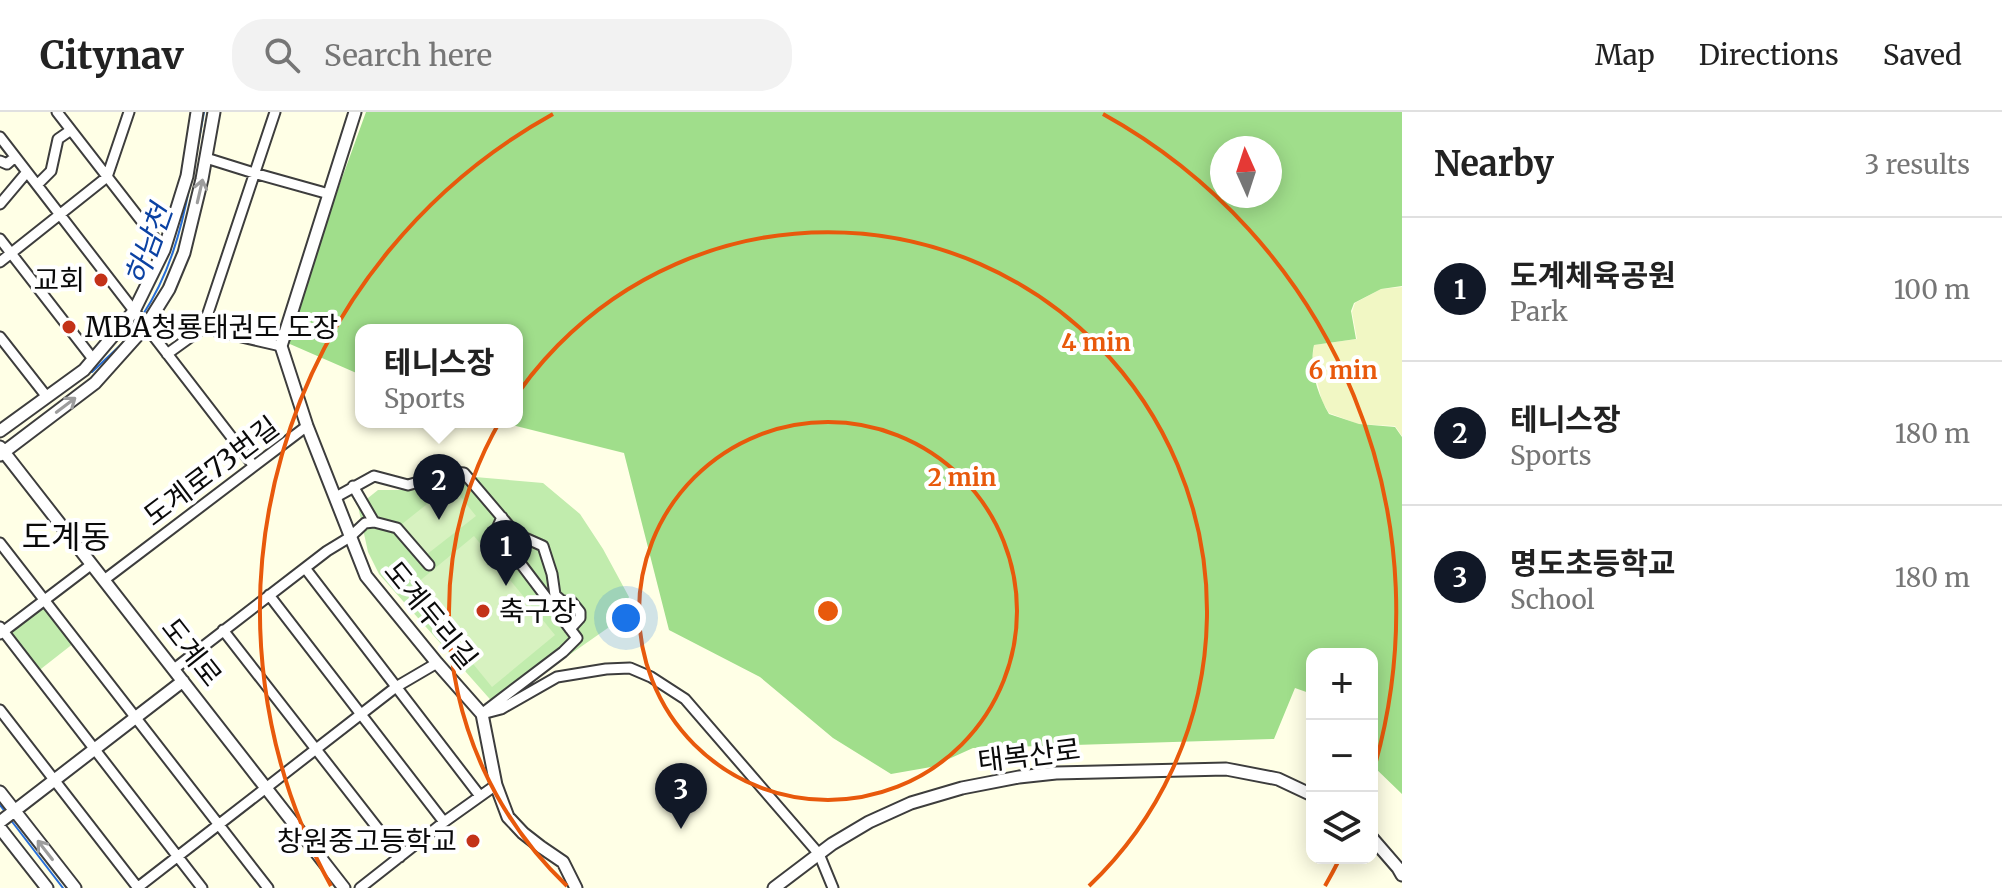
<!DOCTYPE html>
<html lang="en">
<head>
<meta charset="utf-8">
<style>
  :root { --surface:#fff; --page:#f2f2f2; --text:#222; --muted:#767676; --line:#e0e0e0; --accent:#111827 }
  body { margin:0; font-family:Merriweather,"Noto Sans KR",serif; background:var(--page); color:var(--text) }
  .controls { position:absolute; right:24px; bottom:24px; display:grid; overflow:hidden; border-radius:16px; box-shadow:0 4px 20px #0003 }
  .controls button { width:72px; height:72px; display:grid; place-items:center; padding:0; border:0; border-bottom:2px solid var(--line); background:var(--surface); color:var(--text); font:40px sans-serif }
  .compass { position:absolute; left:1210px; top:24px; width:72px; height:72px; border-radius:50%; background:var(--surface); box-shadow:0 4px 20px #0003; rotate:357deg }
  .you { position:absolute; left:626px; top:506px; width:28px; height:28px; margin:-20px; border:6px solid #fff; border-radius:50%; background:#1a73e8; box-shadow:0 0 0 12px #1a73e833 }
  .badge { display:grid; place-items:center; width:52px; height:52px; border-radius:50%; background:var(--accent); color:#fff; font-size:26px; font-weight:700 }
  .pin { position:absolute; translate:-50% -66px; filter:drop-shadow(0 2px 4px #0008) }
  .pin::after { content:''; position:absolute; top:42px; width:28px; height:24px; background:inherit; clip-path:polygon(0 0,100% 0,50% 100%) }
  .popup { position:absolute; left:355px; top:212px; width:168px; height:104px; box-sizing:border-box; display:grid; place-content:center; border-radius:16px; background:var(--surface); filter:drop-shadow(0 2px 6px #0005); font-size:26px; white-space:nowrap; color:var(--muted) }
  .popup b { font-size:30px; color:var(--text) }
  .popup::after { content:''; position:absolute; left:50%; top:100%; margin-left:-16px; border:16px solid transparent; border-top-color:var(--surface) }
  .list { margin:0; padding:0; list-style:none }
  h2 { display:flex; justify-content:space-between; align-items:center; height:104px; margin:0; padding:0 32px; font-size:34px }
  h2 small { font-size:26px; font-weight:400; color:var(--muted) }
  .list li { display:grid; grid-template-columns:52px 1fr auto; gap:24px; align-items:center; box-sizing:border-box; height:144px; padding:0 32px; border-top:2px solid var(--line) }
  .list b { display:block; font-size:30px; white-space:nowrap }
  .list p { margin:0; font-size:26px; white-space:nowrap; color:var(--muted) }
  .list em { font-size:26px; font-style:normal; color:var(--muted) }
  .icon { flex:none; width:44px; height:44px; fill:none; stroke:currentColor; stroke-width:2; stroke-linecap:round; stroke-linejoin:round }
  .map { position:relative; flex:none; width:1402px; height:776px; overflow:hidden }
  header { display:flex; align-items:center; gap:48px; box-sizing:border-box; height:112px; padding:0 40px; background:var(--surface); border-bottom:2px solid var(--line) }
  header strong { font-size:38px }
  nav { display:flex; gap:44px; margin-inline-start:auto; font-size:28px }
  .search { width:560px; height:72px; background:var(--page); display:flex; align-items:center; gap:20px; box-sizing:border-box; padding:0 28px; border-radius:32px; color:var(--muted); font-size:30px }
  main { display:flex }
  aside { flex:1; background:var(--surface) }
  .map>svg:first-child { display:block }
</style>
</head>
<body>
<header>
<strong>Citynav</strong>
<div class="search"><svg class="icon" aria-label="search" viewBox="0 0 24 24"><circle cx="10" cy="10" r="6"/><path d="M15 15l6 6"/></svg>Search here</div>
<nav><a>Map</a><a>Directions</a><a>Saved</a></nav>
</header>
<main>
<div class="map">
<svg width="1402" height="776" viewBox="0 0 1402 776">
  <rect width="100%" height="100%" fill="#ffffe6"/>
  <path fill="#f1f7c4" d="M1402,175V324L1395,314L1358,312L1329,301L1322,289L1312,249L1314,233L1357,227L1352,200L1355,191L1381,177Z"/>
  <path fill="#c1ecad" d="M475,365L543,371L580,402L603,437L629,485L615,511L496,594L379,462L368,440L358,394L378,378H417Z
    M45,494L74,531L37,560L8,523Z"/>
  <path fill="#a0de8b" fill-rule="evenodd" d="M366,0H1402V174L1381,177L1354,191L1351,199L1356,227L1314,233C1309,256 1317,281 1329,302L1359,312L1395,315L1402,325V682L1372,653V542H1312V582L1295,576L1274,627L973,636L931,655L891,662L833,626L760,565L669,518L624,341L500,310H517V218H361V263L283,229ZM1222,36H1270V84H1222Z"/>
  <path fill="#d7f2c0" d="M451,373L476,404L426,443L402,412Z
    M474,424L555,523L492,575L411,476Z"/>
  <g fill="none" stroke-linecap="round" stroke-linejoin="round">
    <path stroke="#276ed8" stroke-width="2" d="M197,38L204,0
      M142,204C169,163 181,120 190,72
      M92,260L127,227L138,209
      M0,693L7,702
      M10,707L63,776"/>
    <defs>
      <path id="minor" d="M57,0L164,138
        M0,25L253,353
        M206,46L254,61L329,82
        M0,49L7,52L15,45
        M37,73L51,59L58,27L71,18
        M0,92L27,60
        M0,127L93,247
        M0,150L107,65L129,0
        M203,216L281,234
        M0,225L47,285
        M167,242L203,216L275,0
        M353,374L374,410
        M336,385L374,364L408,373L453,360L464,361L516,422L543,434L552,462L555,483L562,489L572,490L580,500V506L570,517
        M0,431L268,776
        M305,456L480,684
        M104,468L307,314
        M269,483L444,710
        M0,515L202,776
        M223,518L400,745
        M0,522L92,452
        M174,557L327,439L350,425L365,411L374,410L397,416L429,453
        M0,598L138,776
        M484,600L563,540L577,526L496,419L502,405
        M482,602L501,597L557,565L606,557L630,556L651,565L685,587L819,742L833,776
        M137,776L396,575L437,551
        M360,776L444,710L496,673"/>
      <path id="tertiary" d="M355,0L281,234L307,314L366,464L437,551L482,602L496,673L508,705L523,721L541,735L563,750L576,776
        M0,319L84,258L134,199L164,138L187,64L197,0
        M0,335L344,776
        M0,343L95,271L146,214L169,177L184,141L202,67L214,0
        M0,680L75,776
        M0,710L183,569
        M0,716L47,776
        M1372,726L1398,756L1402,763
        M774,776L832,732L869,710L911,691L962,676L1019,665L1056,661L1226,657L1278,667L1312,683"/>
    </defs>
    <use href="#minor" stroke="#3d3d3d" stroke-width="13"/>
    <use href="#tertiary" stroke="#3d3d3d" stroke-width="15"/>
    <use href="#minor" stroke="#fff" stroke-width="9"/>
    <use href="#tertiary" stroke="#fff" stroke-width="11"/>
  </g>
  <defs><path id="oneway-shaft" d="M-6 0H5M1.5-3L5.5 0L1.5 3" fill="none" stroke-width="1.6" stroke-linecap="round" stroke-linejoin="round" transform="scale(2)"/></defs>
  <g stroke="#9d9d9d">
    <use href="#oneway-shaft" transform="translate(200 79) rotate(-77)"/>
    <use href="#oneway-shaft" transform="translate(66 293) rotate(-37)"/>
    <use href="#oneway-shaft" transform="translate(45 738) rotate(-128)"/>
  </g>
  <g fill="none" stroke="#e8590c" stroke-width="4">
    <circle cx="828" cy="499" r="189"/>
    <path d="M567 774A379 379 0 1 1 1089 774"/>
    <path d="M1339 748A568 568 0 0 1 1325 774M331 774A568 568 0 0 1 553 2M1103 2A568 568 0 0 1 1373 660"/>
  </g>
  <g fill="#c33218" stroke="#fff" stroke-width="3">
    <circle cx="101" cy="168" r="8"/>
    <circle cx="69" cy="215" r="8"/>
    <circle cx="483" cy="499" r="8"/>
    <circle cx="473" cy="729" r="8"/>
  </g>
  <g text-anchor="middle" stroke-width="8" stroke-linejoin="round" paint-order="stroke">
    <g font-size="28" fill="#0a0a0a" stroke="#fff" text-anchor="end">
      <text x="85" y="178">교회</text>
      <text x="85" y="225" text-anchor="start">MBA청룡태권도 도장</text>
      <text x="499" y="509" text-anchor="start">축구장</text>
      <text x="457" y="739">창원중고등학교</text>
    </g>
    <g font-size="28" fill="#0a0a0a" stroke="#fff">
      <text transform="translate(211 359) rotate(-37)" y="10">도계로73번길</text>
      <text transform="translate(431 503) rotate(51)" y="10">도계두리길</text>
      <text transform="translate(192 540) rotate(52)" y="10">도계로</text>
      <text transform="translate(1029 643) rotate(-7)" y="10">태복산로</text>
    </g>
    <g font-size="30" font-style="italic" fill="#0b42a3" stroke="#fff">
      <text transform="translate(149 133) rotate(-70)" y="10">하남천</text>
    </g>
    <g font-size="32" fill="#0a0a0a" stroke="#fff">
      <text x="66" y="436">도계동</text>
    </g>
  </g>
  <circle cx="828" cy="499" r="12" fill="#e8590c" stroke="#fff" stroke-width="4"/>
  <g font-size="24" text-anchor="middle" font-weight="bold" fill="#e8590c" stroke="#fff" stroke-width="8" stroke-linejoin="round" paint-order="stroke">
    <text x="1096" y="239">4 min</text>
    <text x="1343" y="267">6 min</text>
    <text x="962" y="374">2 min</text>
  </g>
</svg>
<div class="controls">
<button>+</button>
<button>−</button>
<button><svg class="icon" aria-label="layers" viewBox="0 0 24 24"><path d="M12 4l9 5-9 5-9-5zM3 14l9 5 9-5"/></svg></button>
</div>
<svg class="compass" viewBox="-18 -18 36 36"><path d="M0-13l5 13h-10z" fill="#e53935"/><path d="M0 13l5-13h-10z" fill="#767676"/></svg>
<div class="you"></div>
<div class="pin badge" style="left:506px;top:474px">1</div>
<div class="pin badge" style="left:439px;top:408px">2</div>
<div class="popup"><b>테니스장</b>Sports</div>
<div class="pin badge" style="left:681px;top:717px">3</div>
</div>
<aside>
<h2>Nearby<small>3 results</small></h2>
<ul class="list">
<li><span class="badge">1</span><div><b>도계체육공원</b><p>Park</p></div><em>100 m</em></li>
<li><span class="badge">2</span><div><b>테니스장</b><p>Sports</p></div><em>180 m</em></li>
<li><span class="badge">3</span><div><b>명도초등학교</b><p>School</p></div><em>180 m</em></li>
</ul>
</aside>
</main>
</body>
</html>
